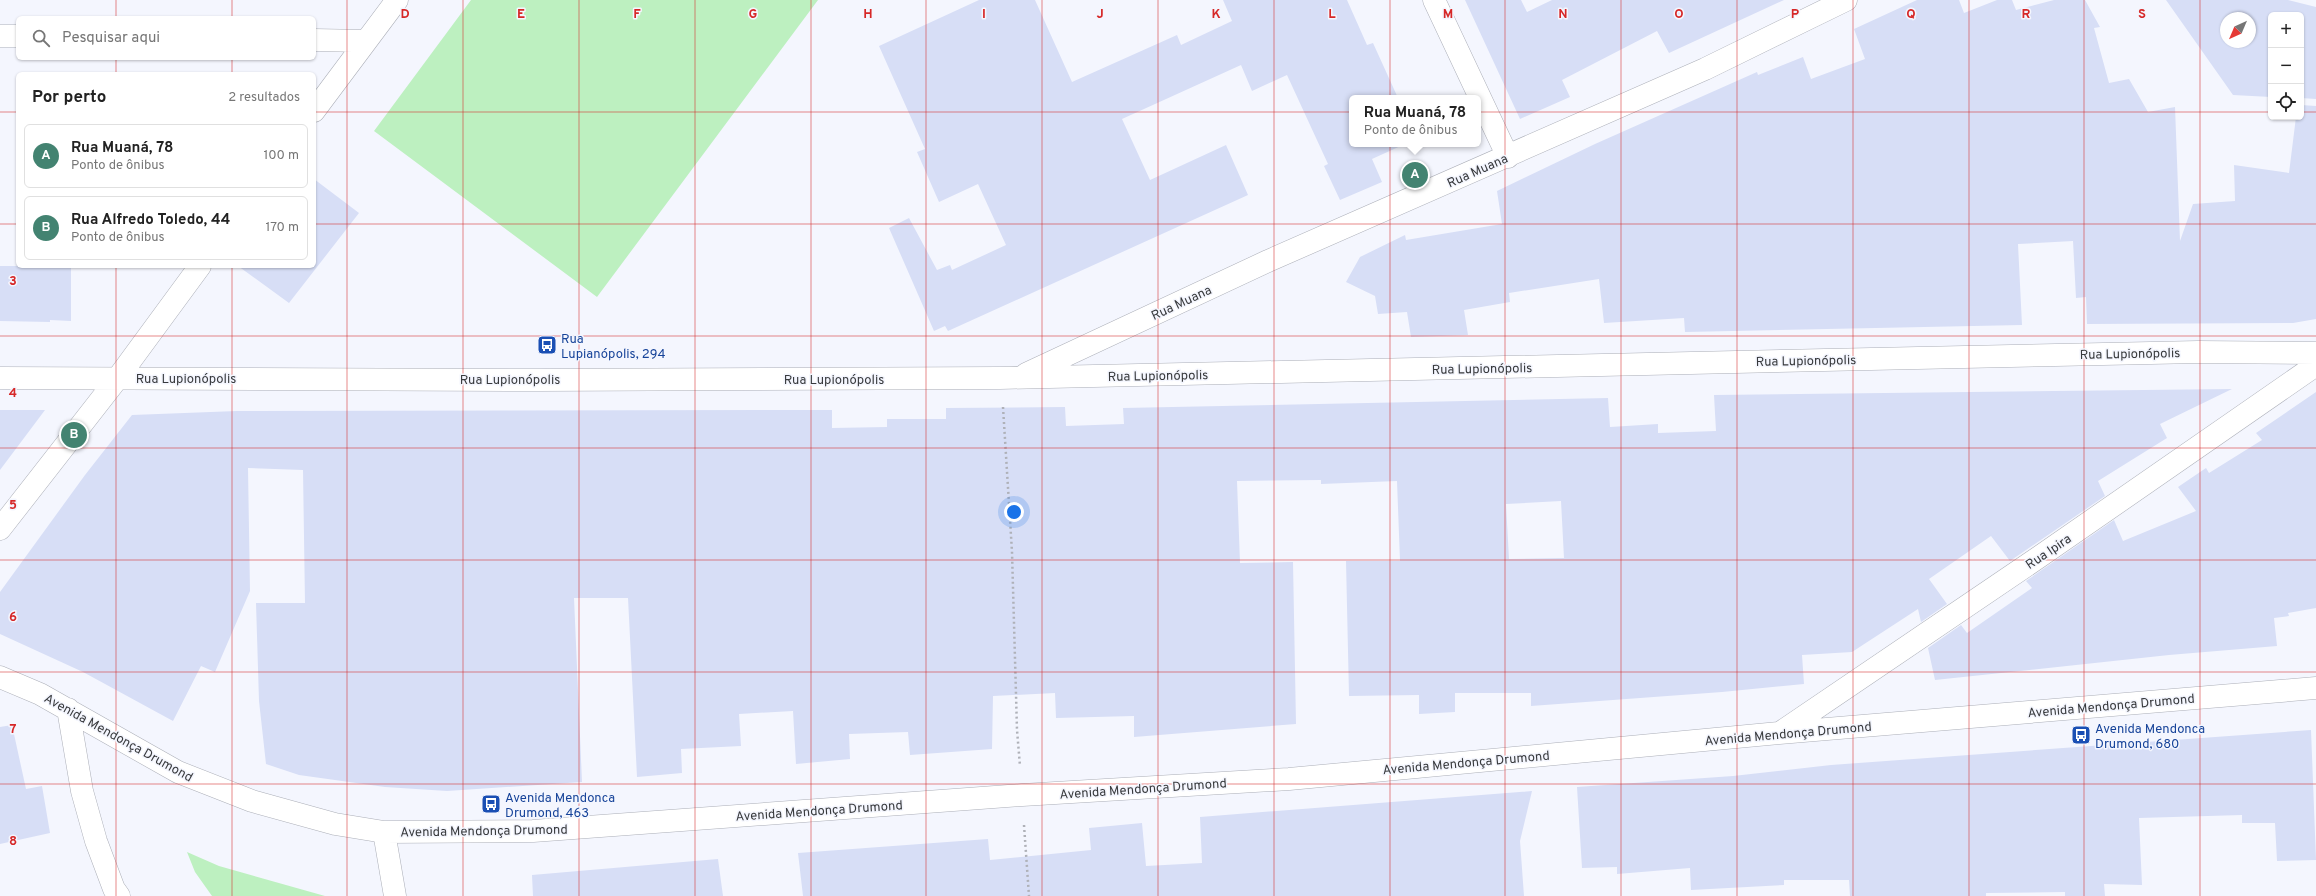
<!DOCTYPE html>
<html lang="pt">
<head>
<meta charset="utf-8">
<style>
  :root { --surface:#fff; --page:#f6f6f6; --text:#222; --muted:#767676; --line:#e0e0e0; --accent:#438371 }
  body { margin:0; font-family:Overpass,sans-serif; background:var(--page); color:var(--text) }
  .controls { position:absolute; right:12px; top:12px; display:grid; overflow:hidden; border-radius:6px; box-shadow:0 1px 3px #0004 }
  .controls button { width:36px; height:36px; display:grid; place-items:center; padding:0; border:0; border-bottom:1px solid var(--line); background:var(--surface); color:var(--text); font:20px sans-serif }
  .compass { position:absolute; left:2220px; top:12px; width:36px; height:36px; border-radius:50%; background:var(--surface); box-shadow:0 1px 3px #0004; rotate:224deg }
  .you { position:absolute; left:1014px; top:512px; width:14px; height:14px; margin:-10px; border:3px solid #fff; border-radius:50%; background:#1a73e8; box-shadow:0 0 0 6px #1a73e833 }
  .badge { display:grid; place-items:center; width:26px; height:26px; border-radius:50%; background:var(--accent); color:#fff; font-size:13px; font-weight:700 }
  .pin { position:absolute; translate:-50% -50%; border:2px solid #fff; box-shadow:0 1px 4px #0006 }
  .popup { position:absolute; left:1349px; top:95px; width:132px; height:52px; box-sizing:border-box; display:grid; place-content:center; border-radius:6px; background:var(--surface); filter:drop-shadow(0 1px 3px #0005); font-size:13px; white-space:nowrap; color:var(--muted) }
  .popup b { font-size:15px; color:var(--text) }
  .popup::after { content:''; position:absolute; left:50%; top:100%; margin-left:-8px; border:8px solid transparent; border-top-color:var(--surface) }
  .list { margin:0; padding:0; list-style:none }
  h2 { display:flex; justify-content:space-between; align-items:center; height:52px; margin:0; padding:0 16px; font-size:17px }
  h2 small { font-size:13px; font-weight:400; color:var(--muted) }
  .list li { display:grid; grid-template-columns:26px 1fr auto; gap:12px; align-items:center; box-sizing:border-box; height:64px; margin:0 8px 8px; padding:0 8px; border:1px solid var(--line); border-radius:6px }
  .list b { display:block; font-size:15px; white-space:nowrap }
  .list p { margin:0; font-size:13px; white-space:nowrap; color:var(--muted) }
  .list em { font-size:13px; font-style:normal; color:var(--muted) }
  .icon { flex:none; width:22px; height:22px; fill:none; stroke:currentColor; stroke-width:2; stroke-linecap:round; stroke-linejoin:round }
  .map { position:relative; flex:none; width:2316px; height:896px; overflow:hidden }
  .search { position:absolute; background:var(--surface); box-shadow:0 1px 3px #0004; left:16px; top:16px; width:300px; height:44px; display:flex; align-items:center; gap:10px; box-sizing:border-box; padding:0 14px; border-radius:6px; color:var(--muted); font-size:15px }
  .panel { position:absolute; background:var(--surface); box-shadow:0 1px 3px #0004; left:16px; top:72px; width:300px; height:196px; border-radius:6px }
  .map>svg:first-child { display:block }
</style>
</head>
<body>
<div class="map">
<svg width="2316" height="896" viewBox="0 0 2316 896">
  <rect width="100%" height="100%" fill="#f4f6fe"/>
  <path fill="#bdf0c0" d="M471,0H818L597,297L374,131Z
    M187,852L219,866L325,896H212L195,872Z"/>
  <path fill="#d7def6" fill-rule="evenodd" d="M979,0H1035L1072,82L1177,35L1181,45L1232,21L1223,0H1347L1367,45L1373,43L1398,98H1352V144H1405L1372,159L1382,182L1340,200L1324,166L1328,164L1287,75L1252,91L1241,65L1122,119L1150,180L1226,145L1248,195L948,331L945,326L934,331L889,228L909,218L937,270L950,265L952,270L1006,245L978,184L939,202L917,152L925,149L879,46Z
    M1465,0H1521L1527,12L1552,0H1784L1669,53L1657,31L1562,80L1570,97L1520,119Z
    M1917,0H1959L1964,13L1997,0H2012L2016,10L2054,0H2085L2100,27L2094,28L2109,83L2129,79L2148,112L2175,107L2180,241L2193,204L2235,201L2234,165L2289,173L2296,117H2301V105L2316,106V319L2293,323L2087,324L2086,297L2076,298L2073,241L2018,244L2022,325L1685,332L1684,318L1604,323L1599,279L1509,293L1510,302L1464,310L1468,335L1411,337L1407,312L1378,314L1375,296L1346,282L1360,257L1405,235L1406,240L1502,224L1497,191L1595,144L1757,72L1758,75L1803,57L1811,79L1865,59L1854,29Z
    M2166,0H2288L2316,7V99L2301,98V15H2271V97L2233,95ZM2226,18H2250V42H2226Z
    M314,179L359,213L289,303L238,266H314Z
    M0,266H71V321L50,320V322L0,321Z
    M2232,389L2160,424L2167,438L2098,481L2105,496L2010,561L1991,536L1929,579L1947,604L1921,622L1918,609L1852,652L1802,655L1804,684L1722,692L1531,706V693H1455V712L1419,714V695L1349,696L1346,561H1400L1397,481L1321,484V480L1237,481L1240,563L1293,562L1296,724L1134,737V716L1056,718L1055,693L993,696L992,749L910,755L908,732L849,734L850,759L796,764L793,711L739,714L741,746L681,749L682,773L637,777L628,598H574L582,782L447,791L385,787L299,775L266,764L259,701L256,603H305L303,470L248,468L250,591L215,672L201,666L173,721L83,672L0,634V592L85,475L132,415L237,411L832,410V428L887,427V419H946V408L1065,407L1066,426L1124,424L1123,408L1608,398L1610,427L1658,424V433L1716,431L1714,395ZM1561,501L1564,558L1509,559L1506,504Z
    M2316,392V608L2288,613L2289,616L2274,618L2277,646L2169,655L1935,680L1928,648L1961,625L1967,633L2032,588L2026,581L2114,520L2123,541L2196,511L2178,487L2206,468L2209,473L2262,440L2256,433Z
    M0,410H45L0,470Z
    M12,725L26,789L42,786L50,833L0,844V727Z
    M2311,730L2316,860L2277,861L2275,823H2242V815L2139,818L2142,885L2104,884L2105,896H2065V892L1986,893V896H1850L1849,880H1784V885L1691,890L1690,868L1617,874V867L1582,868L1577,787L1733,776L1831,765Z
    M1532,791L1520,841L1524,896H803L798,853L988,839L990,860L1091,850L1089,828L1142,823L1146,866L1202,863L1200,817Z
    M718,859L723,896H533L532,875Z"/>
  <g fill="none" stroke-linecap="round" stroke-linejoin="round">
    <defs>
      <path id="minor" d="M1434,0L1508,157
        M0,36H18
        M314,40L366,41
        M314,111L397,0
        M1026,374L1268,261L1705,69L1846,0
        M0,378L540,380L1000,378L2198,352L2316,353
        M0,529L117,379L200,266
        M0,677L40,694L178,772L252,801L335,824L384,832L533,831L1022,795L1289,779L1779,733L2316,688
        M68,709L82,791L96,841L114,889L119,896
        M1781,732L2039,557L2316,365
        M384,832L395,896"/>
    </defs>
    <use href="#minor" stroke="#acafb8" stroke-width="23"/>
    <path stroke="#afb1b8" stroke-width="2.5" stroke-dasharray="2 3" stroke-linecap="butt" d="M1003,407L1012,552L1017,730L1020,766
      M1024,825L1029,896"/>
    <use href="#minor" stroke="#fff" stroke-width="22"/>
  </g>
  <path fill="none" stroke="#d62828" stroke-width="1" stroke-opacity="0.55" d="M116,0V18M232,0V18M347,0V896M463,0V896M579,0V896M695,0V896M811,0V896M926,0V896M1042,0V896M1158,0V896M1274,0V896M1390,0V896M1505,0V896M1621,0V896M1737,0V896M1853,0V896M1969,0V896M2084,0V896M2200,0V896M116,58V74M232,58V74M0,112H18M314,112H2271M2301,112H2316M0,224H18M314,224H2316M116,266V896M232,266V896M0,336H2316M0,448H2316M0,560H2316M0,672H2316M0,784H2316"/>
  <defs>
    <symbol id="bus-square" viewBox="-11 -11 22 22"><rect x="-9" y="-9" width="18" height="18" rx="4" fill="#1a4fb4" stroke="#f4f6fe"/><path d="M-5-6H5V4H4V6H2V4H-2V6H-4V4H-5ZM-3.5-4V0h7V-4ZM-3.5 1.2v1.5H-2V1.2ZM2 1.2v1.5H3.5V1.2Z" fill="#fff"/></symbol>
  </defs>
  <g fill-rule="evenodd">
    <use href="#bus-square" x="536" y="334" width="22" height="22"/>
    <use href="#bus-square" x="2070" y="724" width="22" height="22"/>
    <use href="#bus-square" x="480" y="793" width="22" height="22"/>
  </g>
  <g text-anchor="middle" stroke-width="3" stroke-linejoin="round" paint-order="stroke">
    <g font-size="13" fill="#383a3d" stroke="#f4f6fe">
      <text transform="translate(1477 170) rotate(-24)" y="5">Rua Muana</text>
      <text transform="translate(1181 302) rotate(-25)" y="5">Rua Muana</text>
      <text transform="translate(2130 353) rotate(-1)" y="5">Rua Lupionópolis</text>
      <text transform="translate(1806 360) rotate(-1)" y="5">Rua Lupionópolis</text>
      <text transform="translate(1482 368) rotate(-1)" y="5">Rua Lupionópolis</text>
      <text transform="translate(1158 375) rotate(-1)" y="5">Rua Lupionópolis</text>
      <text x="186" y="383">Rua Lupionópolis</text>
      <text x="510" y="384">Rua Lupionópolis</text>
      <text x="834" y="384">Rua Lupionópolis</text>
      <text transform="translate(2048 551) rotate(-34)" y="5">Rua Ipira</text>
      <text transform="translate(2111 705) rotate(-5)" y="5">Avenida Mendonça Drumond</text>
      <text transform="translate(1788 733) rotate(-5)" y="5">Avenida Mendonça Drumond</text>
      <text transform="translate(119 737) rotate(29)" y="5">Avenida Mendonça Drumond</text>
      <text transform="translate(1466 762) rotate(-5)" y="5">Avenida Mendonça Drumond</text>
      <text transform="translate(1143 788) rotate(-4)" y="5">Avenida Mendonça Drumond</text>
      <text transform="translate(819 810) rotate(-4)" y="5">Avenida Mendonça Drumond</text>
      <text transform="translate(484 830) rotate(-1)" y="5">Avenida Mendonça Drumond</text>
    </g>
    <g font-size="13" fill="#164399" stroke="#f4f6fe" text-anchor="start">
      <text x="561" y="343">Rua<tspan x="561" dy="15">Lupianópolis, 294</tspan></text>
      <text x="2095" y="733">Avenida Mendonca<tspan x="2095" dy="15">Drumond, 680</tspan></text>
      <text x="505" y="802">Avenida Mendonca<tspan x="505" dy="15">Drumond, 463</tspan></text>
    </g>
  </g>
  <g font-size="13" text-anchor="middle" font-weight="bold" fill="#d62828" stroke="#f4f6fe" stroke-width="3" stroke-linejoin="round" paint-order="stroke">
    <text x="405" y="18">D</text>
    <text x="521" y="18">E</text>
    <text x="637" y="18">F</text>
    <text x="753" y="18">G</text>
    <text x="868" y="18">H</text>
    <text x="984" y="18">I</text>
    <text x="1100" y="18">J</text>
    <text x="1216" y="18">K</text>
    <text x="1332" y="18">L</text>
    <text x="1448" y="18">M</text>
    <text x="1563" y="18">N</text>
    <text x="1679" y="18">O</text>
    <text x="1795" y="18">P</text>
    <text x="1911" y="18">Q</text>
    <text x="2026" y="18">R</text>
    <text x="2142" y="18">S</text>
    <text x="13" y="285">3</text>
    <text x="13" y="397">4</text>
    <text x="13" y="509">5</text>
    <text x="13" y="621">6</text>
    <text x="13" y="733">7</text>
    <text x="13" y="845">8</text>
  </g>
</svg>
<div class="controls">
<button>+</button>
<button>−</button>
<button><svg class="icon" aria-label="locate" viewBox="0 0 24 24"><circle cx="12" cy="12" r="6"/><path d="M12 2v4M12 18v4M2 12h4M18 12h4"/></svg></button>
</div>
<svg class="compass" viewBox="-18 -18 36 36"><path d="M0-13l5 13h-10z" fill="#e53935"/><path d="M0 13l5-13h-10z" fill="#767676"/></svg>
<div class="you"></div>
<div class="pin badge" style="left:1415px;top:175px">A</div>
<div class="popup"><b>Rua Muaná, 78</b>Ponto de ônibus</div>
<div class="pin badge" style="left:74px;top:435px">B</div>
<div class="search"><svg class="icon" aria-label="search" viewBox="0 0 24 24"><circle cx="10" cy="10" r="6"/><path d="M15 15l6 6"/></svg>Pesquisar aqui</div>
<section class="panel">
<h2>Por perto<small>2 resultados</small></h2>
<ul class="list">
<li><span class="badge">A</span><div><b>Rua Muaná, 78</b><p>Ponto de ônibus</p></div><em>100 m</em></li>
<li><span class="badge">B</span><div><b>Rua Alfredo Toledo, 44</b><p>Ponto de ônibus</p></div><em>170 m</em></li>
</ul>
</section>
</div>
</body>
</html>
